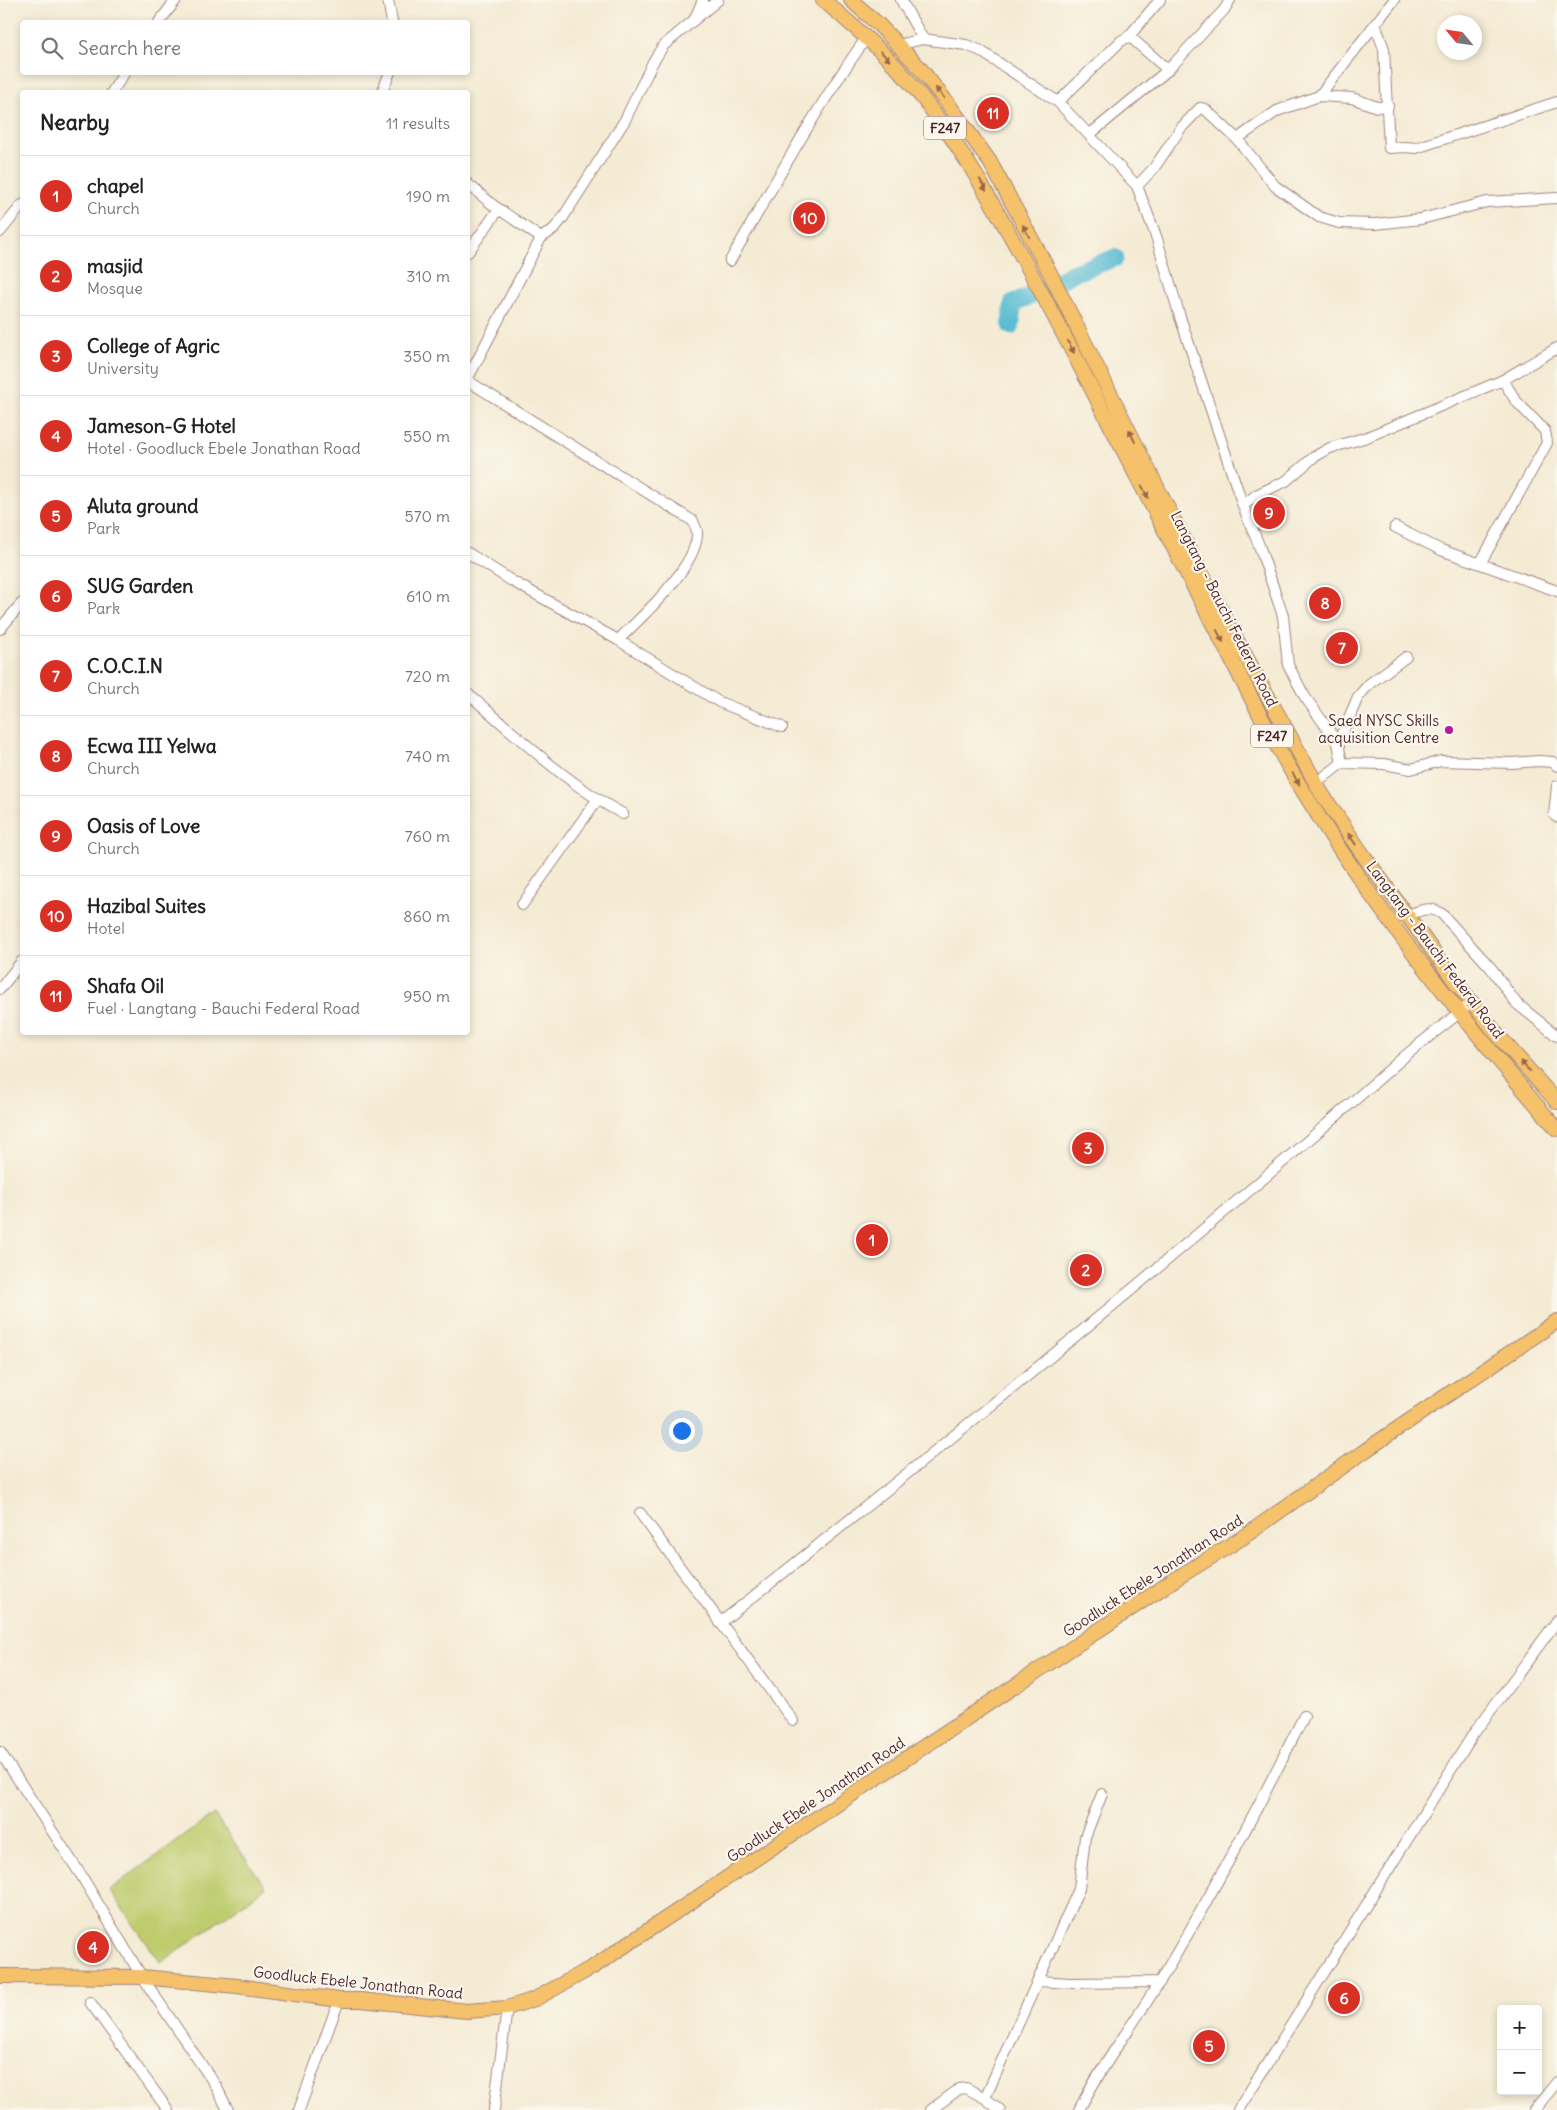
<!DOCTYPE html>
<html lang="en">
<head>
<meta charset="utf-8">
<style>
  :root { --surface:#fff; --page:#f2f2f2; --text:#222; --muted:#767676; --line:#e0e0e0; --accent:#d93025 }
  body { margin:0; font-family:Delius,sans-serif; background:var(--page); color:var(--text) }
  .controls { position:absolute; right:15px; bottom:15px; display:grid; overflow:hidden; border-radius:5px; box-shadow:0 2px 8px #0003 }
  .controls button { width:45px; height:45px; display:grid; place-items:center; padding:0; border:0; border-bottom:1px solid var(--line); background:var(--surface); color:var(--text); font:25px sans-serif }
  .compass { position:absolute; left:1437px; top:15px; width:45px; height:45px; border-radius:50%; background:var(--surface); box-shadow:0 2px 8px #0003; rotate:299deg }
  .you { position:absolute; left:681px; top:1430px; width:18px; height:18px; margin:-12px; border:4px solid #fff; border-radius:50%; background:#1a73e8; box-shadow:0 0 0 8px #1a73e833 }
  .badge { display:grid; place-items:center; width:32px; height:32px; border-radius:50%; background:var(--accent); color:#fff; font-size:16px; font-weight:700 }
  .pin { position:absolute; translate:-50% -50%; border:2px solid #fff; box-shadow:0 1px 5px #0006 }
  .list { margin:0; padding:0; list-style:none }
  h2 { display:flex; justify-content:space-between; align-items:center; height:65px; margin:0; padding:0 20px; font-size:21px }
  h2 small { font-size:16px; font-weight:400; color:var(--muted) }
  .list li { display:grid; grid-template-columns:32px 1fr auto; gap:15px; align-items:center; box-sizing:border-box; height:80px; padding:0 20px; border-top:1px solid var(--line) }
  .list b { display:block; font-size:19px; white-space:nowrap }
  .list p { margin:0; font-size:16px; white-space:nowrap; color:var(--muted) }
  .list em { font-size:16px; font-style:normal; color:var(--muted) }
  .icon { flex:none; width:28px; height:28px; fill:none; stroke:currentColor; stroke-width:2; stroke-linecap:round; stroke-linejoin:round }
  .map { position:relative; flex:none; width:1557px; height:2110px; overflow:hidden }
  .search { position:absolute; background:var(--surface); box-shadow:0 2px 8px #0003; left:20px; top:20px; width:450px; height:55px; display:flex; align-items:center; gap:12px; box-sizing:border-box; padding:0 18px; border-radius:5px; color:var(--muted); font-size:19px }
  .panel { position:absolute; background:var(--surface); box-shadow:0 2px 8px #0003; left:20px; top:90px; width:450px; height:945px; border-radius:5px }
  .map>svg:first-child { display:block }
</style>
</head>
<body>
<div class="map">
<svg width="1557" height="2110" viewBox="0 0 1557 2110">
  <rect width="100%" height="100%" fill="#fbf7ec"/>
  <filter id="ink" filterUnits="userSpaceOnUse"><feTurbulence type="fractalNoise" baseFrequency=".02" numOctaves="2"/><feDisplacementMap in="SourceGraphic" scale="10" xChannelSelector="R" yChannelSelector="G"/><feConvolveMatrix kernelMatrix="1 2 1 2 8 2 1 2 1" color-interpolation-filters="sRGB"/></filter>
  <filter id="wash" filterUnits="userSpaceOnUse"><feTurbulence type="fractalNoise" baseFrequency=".0096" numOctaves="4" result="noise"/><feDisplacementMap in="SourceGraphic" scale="20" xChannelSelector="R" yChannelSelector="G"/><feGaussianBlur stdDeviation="1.12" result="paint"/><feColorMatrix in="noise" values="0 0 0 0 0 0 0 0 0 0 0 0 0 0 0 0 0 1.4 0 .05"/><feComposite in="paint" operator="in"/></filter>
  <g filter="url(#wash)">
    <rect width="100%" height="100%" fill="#f4ebd4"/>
    <path fill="#becc6e" stroke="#84764c" d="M214,1814L266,1887L161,1963L109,1890Z"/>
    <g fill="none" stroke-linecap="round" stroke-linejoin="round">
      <path stroke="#54bad2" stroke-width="18" d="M1011,326L1013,303L1033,295L1073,273L1115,258"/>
    </g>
  </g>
  <g filter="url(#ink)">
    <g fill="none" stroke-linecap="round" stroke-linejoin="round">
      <defs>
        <path id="minor" d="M388,0L392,22
          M901,0L923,39
          M695,18L703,0
          M159,22L176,0
          M1375,24L1384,49L1389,148L1405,147L1416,148L1557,102
          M1129,36L1168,70
          M898,45L923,39L966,45L979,50L1058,102L1137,186L1156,236L1180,317L1243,506
          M112,92L125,72
          M382,92L390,72
          M1319,96L1352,98L1377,107L1388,106
          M1058,102L1121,41L1129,36L1160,0
          M1089,135L1168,70L1224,10L1230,0
          M1237,139L1277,111L1319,96L1394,0
          M468,184L493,205L541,238
          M1137,186L1154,168L1181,128L1200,108L1205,109L1237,139L1275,186L1319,217L1339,223L1375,224L1421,219L1487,202L1557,198
          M0,232L22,205
          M468,252L499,209
          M730,261C774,185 815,109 867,37
          M468,378L541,238L554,229L562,219L625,120L653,62L663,46L718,0
          M1503,380L1557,348
          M468,381L693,521C694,525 697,529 697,532C699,565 640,619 618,640
          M1395,527L1441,550L1557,591
          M468,553L512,581L618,640L719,702L782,727
          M0,629L22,603
          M468,694C518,736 565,783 623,814
          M1338,743L1358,697L1369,684L1406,657
          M1342,763L1338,743L1305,697L1288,665L1283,616L1260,548L1243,506L1256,495L1286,481L1314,457L1330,448L1367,437L1503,380L1516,401L1545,431L1547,443L1480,564
          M1316,783L1342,763L1384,764L1411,769L1441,761L1512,763L1539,761L1553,762L1557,766
          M1557,786L1554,815L1557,817
          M522,905L597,800
          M1406,915C1421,911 1429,905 1442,914L1491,968L1516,1003L1557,1036
          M0,989L22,961
          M640,1513L793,1721
          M720,1623C949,1442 1176,1257 1396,1064C1420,1042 1447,1024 1472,1002
          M0,1752L81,1875L142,1977L216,2086L228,2110
          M1039,1981L1070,1983L1160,1982
          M90,2002L168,2110
          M985,2098L1079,1889L1085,1837L1102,1794
          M299,2110L339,2000
          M494,2110L507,2008
          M931,2110L959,2089L966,2088L985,2098L1000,2110
          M1079,2110C1102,2064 1134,2024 1160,1981C1212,1895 1259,1806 1304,1716
          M1238,2110L1474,1733L1557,1621
          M1534,2110L1557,2082"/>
        <path id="major" d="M823,0C852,25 882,50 907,79C952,132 982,184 1015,244C1045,298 1073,352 1101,407C1154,510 1207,613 1260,715C1340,867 1446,1000 1557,1129
          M851,0L879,25L919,67L949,105L990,162L1050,273L1162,497L1229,626L1322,794L1361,852L1454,980L1496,1033L1557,1102
          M0,1976L142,1977L237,1986L339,2000H361L467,2011L507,2008L535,1999L593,1967L1177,1578L1242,1538L1366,1450L1557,1321"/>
      </defs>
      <use href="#minor" stroke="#9f8580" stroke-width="12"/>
      <use href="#major" stroke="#9f8580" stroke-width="16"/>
      <use href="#minor" stroke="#fff" stroke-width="10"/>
      <use href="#major" stroke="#f5c16b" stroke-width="14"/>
    </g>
    <defs><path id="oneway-solid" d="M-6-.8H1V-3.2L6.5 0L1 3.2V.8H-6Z" transform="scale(1.25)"/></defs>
    <g fill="#976848">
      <use href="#oneway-solid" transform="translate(885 56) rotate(46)"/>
      <use href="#oneway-solid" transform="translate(940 93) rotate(-129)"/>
      <use href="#oneway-solid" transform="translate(983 185) rotate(61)"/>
      <use href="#oneway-solid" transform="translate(1026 231) rotate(-118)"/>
      <use href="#oneway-solid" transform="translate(1071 347) rotate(63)"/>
      <use href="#oneway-solid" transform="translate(1132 436) rotate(-116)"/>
      <use href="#oneway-solid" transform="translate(1145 492) rotate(63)"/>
      <use href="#oneway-solid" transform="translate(1220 636) rotate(62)"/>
      <use href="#oneway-solid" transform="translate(1296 779) rotate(61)"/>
      <use href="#oneway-solid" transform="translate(1352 839) rotate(-124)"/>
      <use href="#oneway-solid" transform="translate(1525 1066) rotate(-132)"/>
    </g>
  </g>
  <circle fill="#b5179e" stroke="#fbf7ec" stroke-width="2" cx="1449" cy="730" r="5"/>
  <g text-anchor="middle" stroke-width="4.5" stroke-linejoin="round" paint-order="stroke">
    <g fill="#fbf7ec" stroke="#7f6065" stroke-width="1">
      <rect x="924" y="116.5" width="42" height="23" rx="4"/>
      <rect x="1251" y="724.5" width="42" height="23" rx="4"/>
    </g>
    <g font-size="14" font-weight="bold" fill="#4a1f2b">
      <text x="945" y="133">F247</text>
      <text x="1272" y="741">F247</text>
    </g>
    <g font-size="15" fill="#4a1f2b" stroke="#fbf7ec">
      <text transform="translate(1224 609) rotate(63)" y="5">Langtang - Bauchi Federal Road</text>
      <text transform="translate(1435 950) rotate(53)" y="5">Langtang - Bauchi Federal Road</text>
      <text transform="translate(1153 1576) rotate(-33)" y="5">Goodluck Ebele Jonathan Road</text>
      <text transform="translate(816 1800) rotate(-34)" y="5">Goodluck Ebele Jonathan Road</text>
      <text transform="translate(358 1983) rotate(6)" y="5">Goodluck Ebele Jonathan Road</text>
    </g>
    <g font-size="15" fill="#4a1f2b" stroke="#fbf7ec" text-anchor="end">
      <text x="1439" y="726">Saed NYSC Skills<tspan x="1439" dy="17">acquisition Centre</tspan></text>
    </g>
  </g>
</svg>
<div class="controls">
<button>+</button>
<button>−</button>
</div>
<svg class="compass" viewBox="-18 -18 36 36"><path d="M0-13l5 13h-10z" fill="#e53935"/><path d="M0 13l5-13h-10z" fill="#767676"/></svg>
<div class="you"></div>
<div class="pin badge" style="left:872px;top:1240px">1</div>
<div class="pin badge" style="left:1086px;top:1270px">2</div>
<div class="pin badge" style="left:1088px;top:1148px">3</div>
<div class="pin badge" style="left:93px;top:1947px">4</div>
<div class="pin badge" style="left:1209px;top:2046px">5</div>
<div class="pin badge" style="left:1344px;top:1998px">6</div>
<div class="pin badge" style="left:1342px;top:648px">7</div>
<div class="pin badge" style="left:1325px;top:603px">8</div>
<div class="pin badge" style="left:1269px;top:513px">9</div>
<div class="pin badge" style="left:809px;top:218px">10</div>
<div class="pin badge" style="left:993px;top:113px">11</div>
<div class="search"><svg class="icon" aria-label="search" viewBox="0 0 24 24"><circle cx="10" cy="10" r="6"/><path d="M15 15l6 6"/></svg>Search here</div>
<section class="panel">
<h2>Nearby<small>11 results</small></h2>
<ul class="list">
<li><span class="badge">1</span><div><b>chapel</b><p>Church</p></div><em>190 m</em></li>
<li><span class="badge">2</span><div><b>masjid</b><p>Mosque</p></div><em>310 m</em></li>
<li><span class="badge">3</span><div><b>College of Agric</b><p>University</p></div><em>350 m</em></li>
<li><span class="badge">4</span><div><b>Jameson-G Hotel</b><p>Hotel · Goodluck Ebele Jonathan Road</p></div><em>550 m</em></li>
<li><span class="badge">5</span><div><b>Aluta ground</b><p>Park</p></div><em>570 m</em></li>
<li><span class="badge">6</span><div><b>SUG Garden</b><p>Park</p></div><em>610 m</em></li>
<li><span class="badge">7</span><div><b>C.O.C.I.N</b><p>Church</p></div><em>720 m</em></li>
<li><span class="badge">8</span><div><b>Ecwa III Yelwa</b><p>Church</p></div><em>740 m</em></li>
<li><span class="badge">9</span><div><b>Oasis of Love</b><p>Church</p></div><em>760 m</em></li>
<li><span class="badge">10</span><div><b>Hazibal Suites</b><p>Hotel</p></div><em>860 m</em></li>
<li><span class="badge">11</span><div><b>Shafa Oil</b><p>Fuel · Langtang - Bauchi Federal Road</p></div><em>950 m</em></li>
</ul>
</section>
</div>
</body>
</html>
